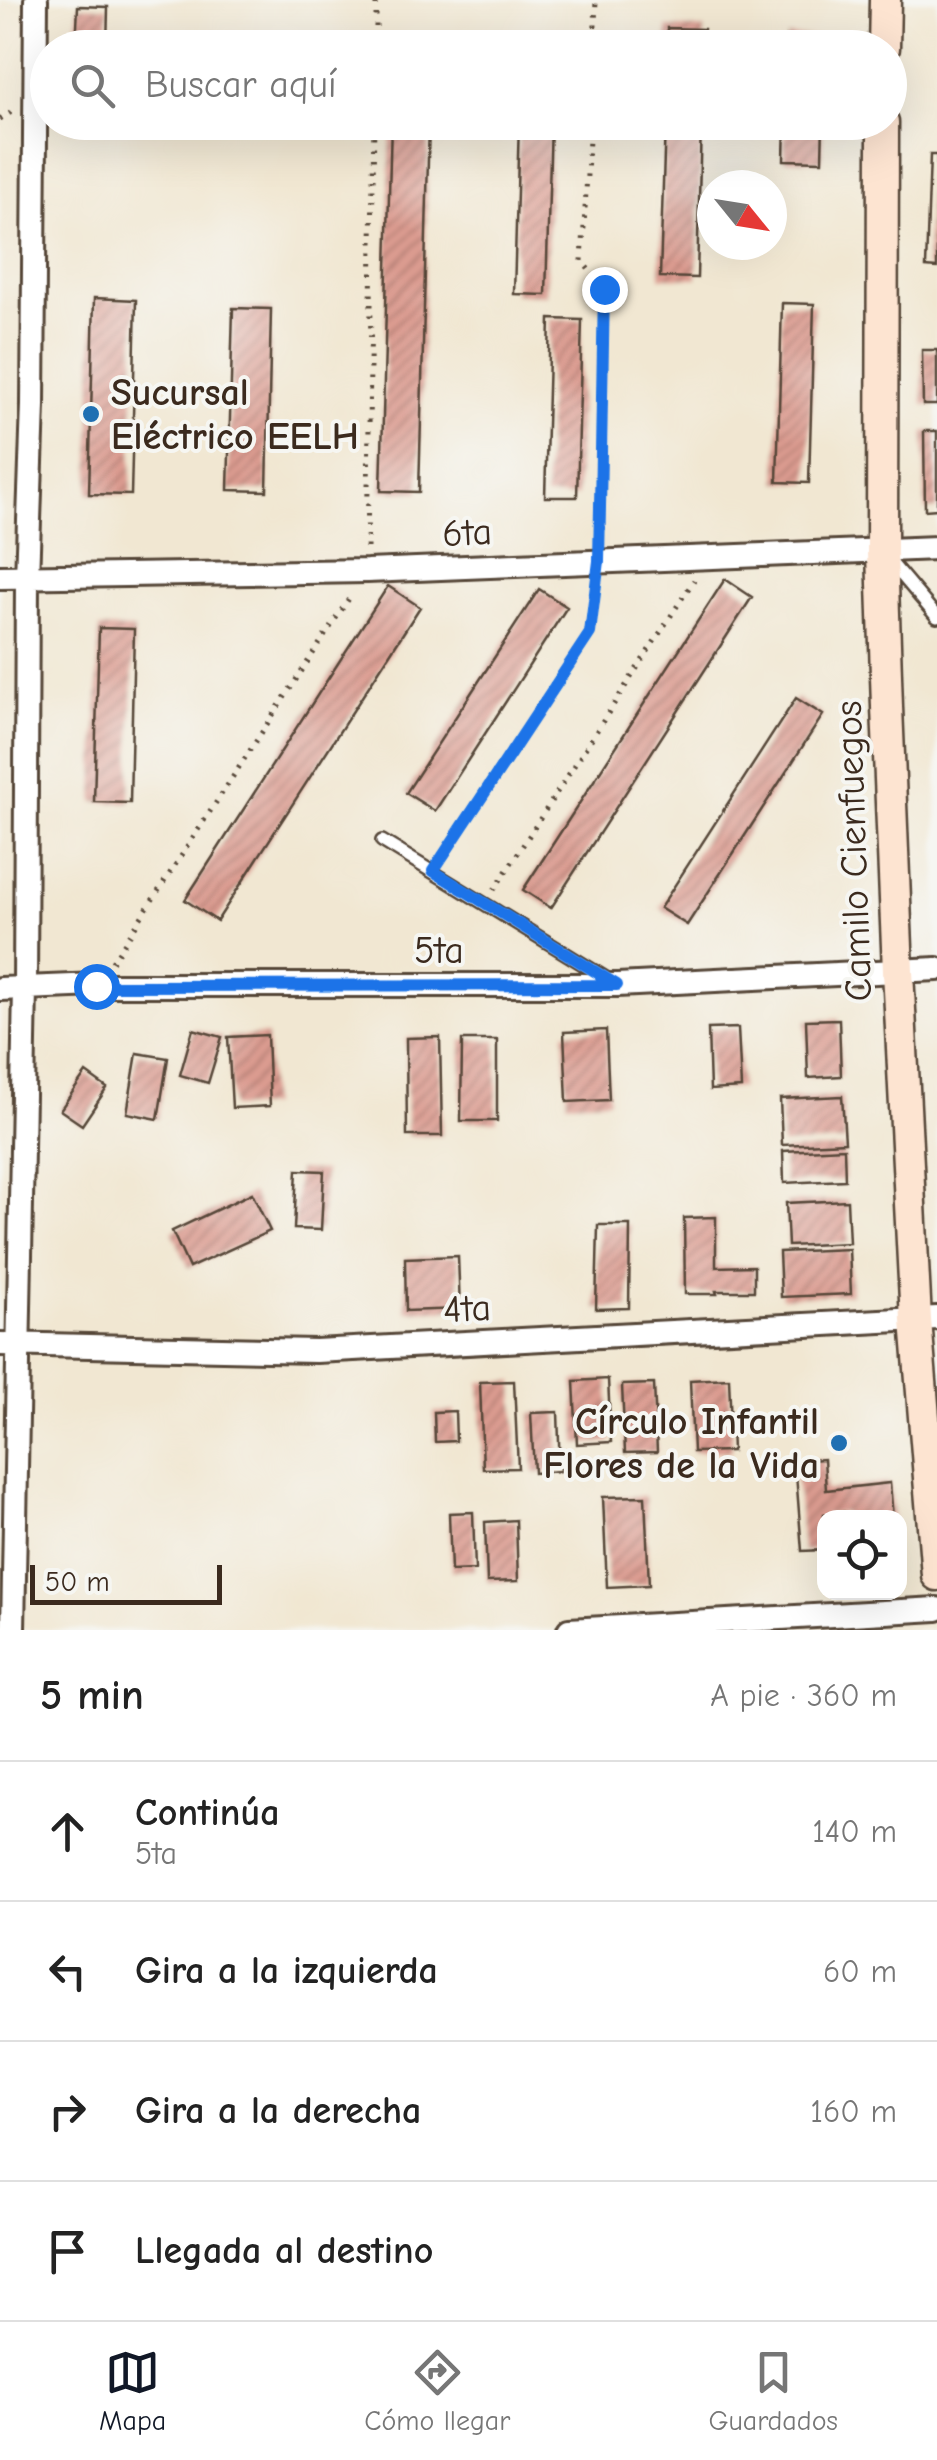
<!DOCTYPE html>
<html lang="es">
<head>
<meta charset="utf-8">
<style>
  :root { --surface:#fff; --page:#f6f6f6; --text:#222; --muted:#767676; --line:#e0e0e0; --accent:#111827 }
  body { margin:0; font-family:"Comic Neue",sans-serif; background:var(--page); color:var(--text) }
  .controls { position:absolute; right:30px; bottom:30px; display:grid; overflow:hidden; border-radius:20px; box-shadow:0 10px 40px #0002 }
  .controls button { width:90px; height:90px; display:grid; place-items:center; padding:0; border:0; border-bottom:2px solid var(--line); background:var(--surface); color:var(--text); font:50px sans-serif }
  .compass { position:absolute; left:697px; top:170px; width:90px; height:90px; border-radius:50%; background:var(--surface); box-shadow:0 10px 40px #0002; rotate:120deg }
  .scale { position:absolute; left:30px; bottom:25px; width:192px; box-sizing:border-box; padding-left:10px; border:5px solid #3b2a1e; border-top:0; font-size:28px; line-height:35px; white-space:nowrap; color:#3b2a1e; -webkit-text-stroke:8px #f6f6f2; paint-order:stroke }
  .stop { position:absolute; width:30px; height:30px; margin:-22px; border:8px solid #1a73e8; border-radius:50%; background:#fff }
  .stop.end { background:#1a73e8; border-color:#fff; box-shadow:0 2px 10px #0008 }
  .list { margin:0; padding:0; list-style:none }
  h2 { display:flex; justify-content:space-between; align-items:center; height:130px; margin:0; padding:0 40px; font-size:42px }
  h2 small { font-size:32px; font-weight:400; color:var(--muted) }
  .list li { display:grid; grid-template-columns:65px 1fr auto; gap:30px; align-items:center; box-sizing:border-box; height:140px; padding:0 40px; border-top:2px solid var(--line) }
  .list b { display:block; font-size:38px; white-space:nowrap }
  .list p { margin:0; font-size:32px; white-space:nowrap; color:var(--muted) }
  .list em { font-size:32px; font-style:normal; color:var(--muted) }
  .icon { flex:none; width:55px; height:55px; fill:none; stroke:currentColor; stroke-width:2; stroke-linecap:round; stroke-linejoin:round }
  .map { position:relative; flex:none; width:937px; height:1630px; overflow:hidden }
  .search { position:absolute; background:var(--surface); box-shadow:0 10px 40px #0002; left:30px; right:30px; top:30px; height:110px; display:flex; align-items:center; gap:25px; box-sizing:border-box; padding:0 35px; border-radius:55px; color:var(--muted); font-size:38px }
  .sheet { height:690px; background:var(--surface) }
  nav { display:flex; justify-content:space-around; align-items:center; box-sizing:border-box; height:140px; border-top:2px solid var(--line); background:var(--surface); font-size:28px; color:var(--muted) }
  nav a { display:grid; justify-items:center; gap:5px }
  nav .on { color:var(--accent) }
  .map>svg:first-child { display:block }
</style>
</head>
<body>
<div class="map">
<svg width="937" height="1630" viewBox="0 0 937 1630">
  <defs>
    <pattern id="building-hatch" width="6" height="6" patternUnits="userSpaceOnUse" patternTransform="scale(2.5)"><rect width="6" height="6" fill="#db9b90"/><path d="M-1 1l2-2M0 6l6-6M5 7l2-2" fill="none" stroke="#b37f75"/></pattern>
  </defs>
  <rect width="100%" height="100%" fill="#f6f6f2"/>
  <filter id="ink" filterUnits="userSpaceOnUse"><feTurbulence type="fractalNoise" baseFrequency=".01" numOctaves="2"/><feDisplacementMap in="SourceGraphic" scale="20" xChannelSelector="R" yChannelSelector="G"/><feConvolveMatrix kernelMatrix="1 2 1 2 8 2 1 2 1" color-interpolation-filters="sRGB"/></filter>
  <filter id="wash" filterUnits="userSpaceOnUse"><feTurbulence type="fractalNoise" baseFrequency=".0048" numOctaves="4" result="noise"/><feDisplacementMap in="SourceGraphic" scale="40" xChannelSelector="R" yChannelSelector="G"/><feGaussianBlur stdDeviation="2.25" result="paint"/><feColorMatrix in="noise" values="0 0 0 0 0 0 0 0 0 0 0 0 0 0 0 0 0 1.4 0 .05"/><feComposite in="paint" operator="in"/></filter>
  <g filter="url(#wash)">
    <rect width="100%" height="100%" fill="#f1e7d2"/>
    <g id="blocks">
      <path fill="url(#building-hatch)" d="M78,6L108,7L107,48H76Z
        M667,28L704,29L703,48H667Z
        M787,36L825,37V48H787Z
        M391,122H429L419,492L381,491Z
        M519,122H551L546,295L514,294Z
        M665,122H701L697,278L660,277Z
        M785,122H823L822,161L784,160Z
        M930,155H937V268L926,267Z
        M94,298L136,300L131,495L89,494Z
        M782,303L814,304L809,483L777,482Z
        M233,308L271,309L267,491L228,490Z
        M550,319L582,320L577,497H545Z
        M922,350H937V405H923Z
        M924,431H937V509L925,510Z
        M725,579L752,597L551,908L523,890Z
        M388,586L420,607L217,921L185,900Z
        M539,589L567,607L435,811L406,793Z
        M99,628L134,629L130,803L94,802Z
        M796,698L823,715L687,925L660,908Z
        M839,1019L841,1076L808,1078L806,1020Z
        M738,1028L741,1088L710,1090L708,1029Z
        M193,1029L222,1037L208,1083L180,1075Z
        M606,1030L609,1100L567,1102L564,1032Z
        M267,1035L270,1106L232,1108L228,1037Z
        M440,1037L442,1136H407L406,1038Z
        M462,1040H497V1121H461Z
        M137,1053L168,1058L158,1119L127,1113Z
        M86,1073L107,1088L82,1125L60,1110Z
        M842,1096L845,1142L782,1145L780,1099Z
        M844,1148L845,1180L784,1183L783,1151Z
        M297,1170L324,1171L321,1230L294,1229Z
        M252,1193L270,1231L189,1268L172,1231Z
        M847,1200L849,1243L788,1246L786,1203Z
        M716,1217V1267L754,1266V1291H716L717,1294H685L684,1218Z
        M598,1225H630L629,1308L596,1309Z
        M849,1249L851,1294L781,1297L779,1252Z
        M458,1256L460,1309L406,1311L405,1258Z
        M729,1378L732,1451L693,1452L690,1380Z
        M608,1379L611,1442L577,1444L574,1381Z
        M514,1381L518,1468L483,1469L480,1382Z
        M654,1384L657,1452L625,1453L622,1385Z
        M455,1411L456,1441L435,1442L434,1412Z
        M558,1412L560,1471L534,1473L531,1413Z
        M824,1459L826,1490L890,1483L893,1518H844V1512L824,1514V1550L802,1551L795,1461Z
        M645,1496L649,1585L607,1587L603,1497Z
        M473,1512L475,1570L451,1571L449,1513Z
        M516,1520L518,1581L487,1582L485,1522Z"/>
    </g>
  </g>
  <g filter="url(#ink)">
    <use href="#blocks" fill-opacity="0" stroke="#564639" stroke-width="2.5"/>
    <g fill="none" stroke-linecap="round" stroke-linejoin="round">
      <defs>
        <path id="lane" d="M888,559L937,617
          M382,841L609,980"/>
        <path id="street" d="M0,577L367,571L937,548
          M0,989L97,985H617L937,969
          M0,1344L316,1351L937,1318
          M13,1630L25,988L27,578L33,405L36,0
          M569,1630L937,1609"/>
        <path id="secondary" d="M884,48L885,0
          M883,122L882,552L887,707L898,971L916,1320L937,1575"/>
      </defs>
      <use href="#lane" stroke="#564639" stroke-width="16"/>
      <use href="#street" stroke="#564639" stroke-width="28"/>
      <use href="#secondary" stroke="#564639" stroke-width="35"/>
      <path stroke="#564639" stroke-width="5" stroke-dasharray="2.5 8" stroke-linecap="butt" d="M376,48V0
        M594,48L596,0
        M0,119L15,110
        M590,122L582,261L604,289L599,541
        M367,548L374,122
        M440,860L590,633L596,586
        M494,890L694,580
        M112,962L352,594"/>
      <use href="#lane" stroke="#fff" stroke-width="11"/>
      <use href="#street" stroke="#fff" stroke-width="22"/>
      <use href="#secondary" stroke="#fde4d1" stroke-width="30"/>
    </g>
  </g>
  <g fill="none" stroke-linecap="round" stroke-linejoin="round" filter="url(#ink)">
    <path stroke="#1a73e8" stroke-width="12" d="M96,986L617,985L433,871L590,633L599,561L604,289"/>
  </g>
  <g fill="#1f6fb2" stroke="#f6f6f2" stroke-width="4">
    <circle cx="91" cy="414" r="10"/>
    <circle cx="839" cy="1443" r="10"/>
  </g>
  <g text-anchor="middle" stroke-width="8" stroke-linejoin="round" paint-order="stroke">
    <g font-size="38" font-weight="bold" fill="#3b2a1e" stroke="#f6f6f2" text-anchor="start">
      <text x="111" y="405">Sucursal<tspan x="111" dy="44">Eléctrico EELH</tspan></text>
      <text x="819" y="1434" text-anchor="end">Círculo Infantil<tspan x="819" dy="44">Flores de la Vida</tspan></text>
    </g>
    <g font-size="38" fill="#3b2a1e" stroke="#f6f6f2">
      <text transform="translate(467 532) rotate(-3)" y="13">6ta</text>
      <text transform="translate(853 851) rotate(-92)" y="13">Camilo Cienfuegos</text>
      <text x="439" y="963">5ta</text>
      <text transform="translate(467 1308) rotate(-3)" y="13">4ta</text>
    </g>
  </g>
</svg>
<div class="controls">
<button><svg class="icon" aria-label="locate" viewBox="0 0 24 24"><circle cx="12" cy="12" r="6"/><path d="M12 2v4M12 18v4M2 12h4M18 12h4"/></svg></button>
</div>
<svg class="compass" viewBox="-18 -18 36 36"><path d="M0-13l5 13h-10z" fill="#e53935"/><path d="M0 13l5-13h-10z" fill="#767676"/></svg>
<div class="scale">50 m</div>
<div class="stop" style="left:96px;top:986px"></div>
<div class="stop end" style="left:604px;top:289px"></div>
<div class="search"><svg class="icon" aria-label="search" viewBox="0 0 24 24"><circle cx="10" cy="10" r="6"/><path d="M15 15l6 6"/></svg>Buscar aquí</div>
</div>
<section class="sheet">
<h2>5 min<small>A pie · 360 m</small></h2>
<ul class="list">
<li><svg class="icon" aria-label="ahead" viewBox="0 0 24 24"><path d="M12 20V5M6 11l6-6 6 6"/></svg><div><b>Continúa</b><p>5ta</p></div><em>140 m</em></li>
<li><svg class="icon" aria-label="left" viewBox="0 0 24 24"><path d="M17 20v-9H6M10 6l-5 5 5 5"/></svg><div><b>Gira a la izquierda</b></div><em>60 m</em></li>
<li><svg class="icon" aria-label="right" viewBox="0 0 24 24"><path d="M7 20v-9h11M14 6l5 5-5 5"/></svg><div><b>Gira a la derecha</b></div><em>160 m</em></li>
<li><svg class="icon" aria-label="arrive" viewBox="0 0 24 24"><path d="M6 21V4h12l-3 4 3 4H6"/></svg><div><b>Llegada al destino</b></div></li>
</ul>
</section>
<nav>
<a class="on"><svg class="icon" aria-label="map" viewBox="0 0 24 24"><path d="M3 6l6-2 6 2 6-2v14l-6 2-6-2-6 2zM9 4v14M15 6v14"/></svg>Mapa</a>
<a><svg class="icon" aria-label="directions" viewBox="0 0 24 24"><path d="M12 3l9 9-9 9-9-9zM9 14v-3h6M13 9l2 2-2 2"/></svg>Cómo llegar</a>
<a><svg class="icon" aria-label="saved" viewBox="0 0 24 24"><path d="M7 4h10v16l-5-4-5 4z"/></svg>Guardados</a>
</nav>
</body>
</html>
